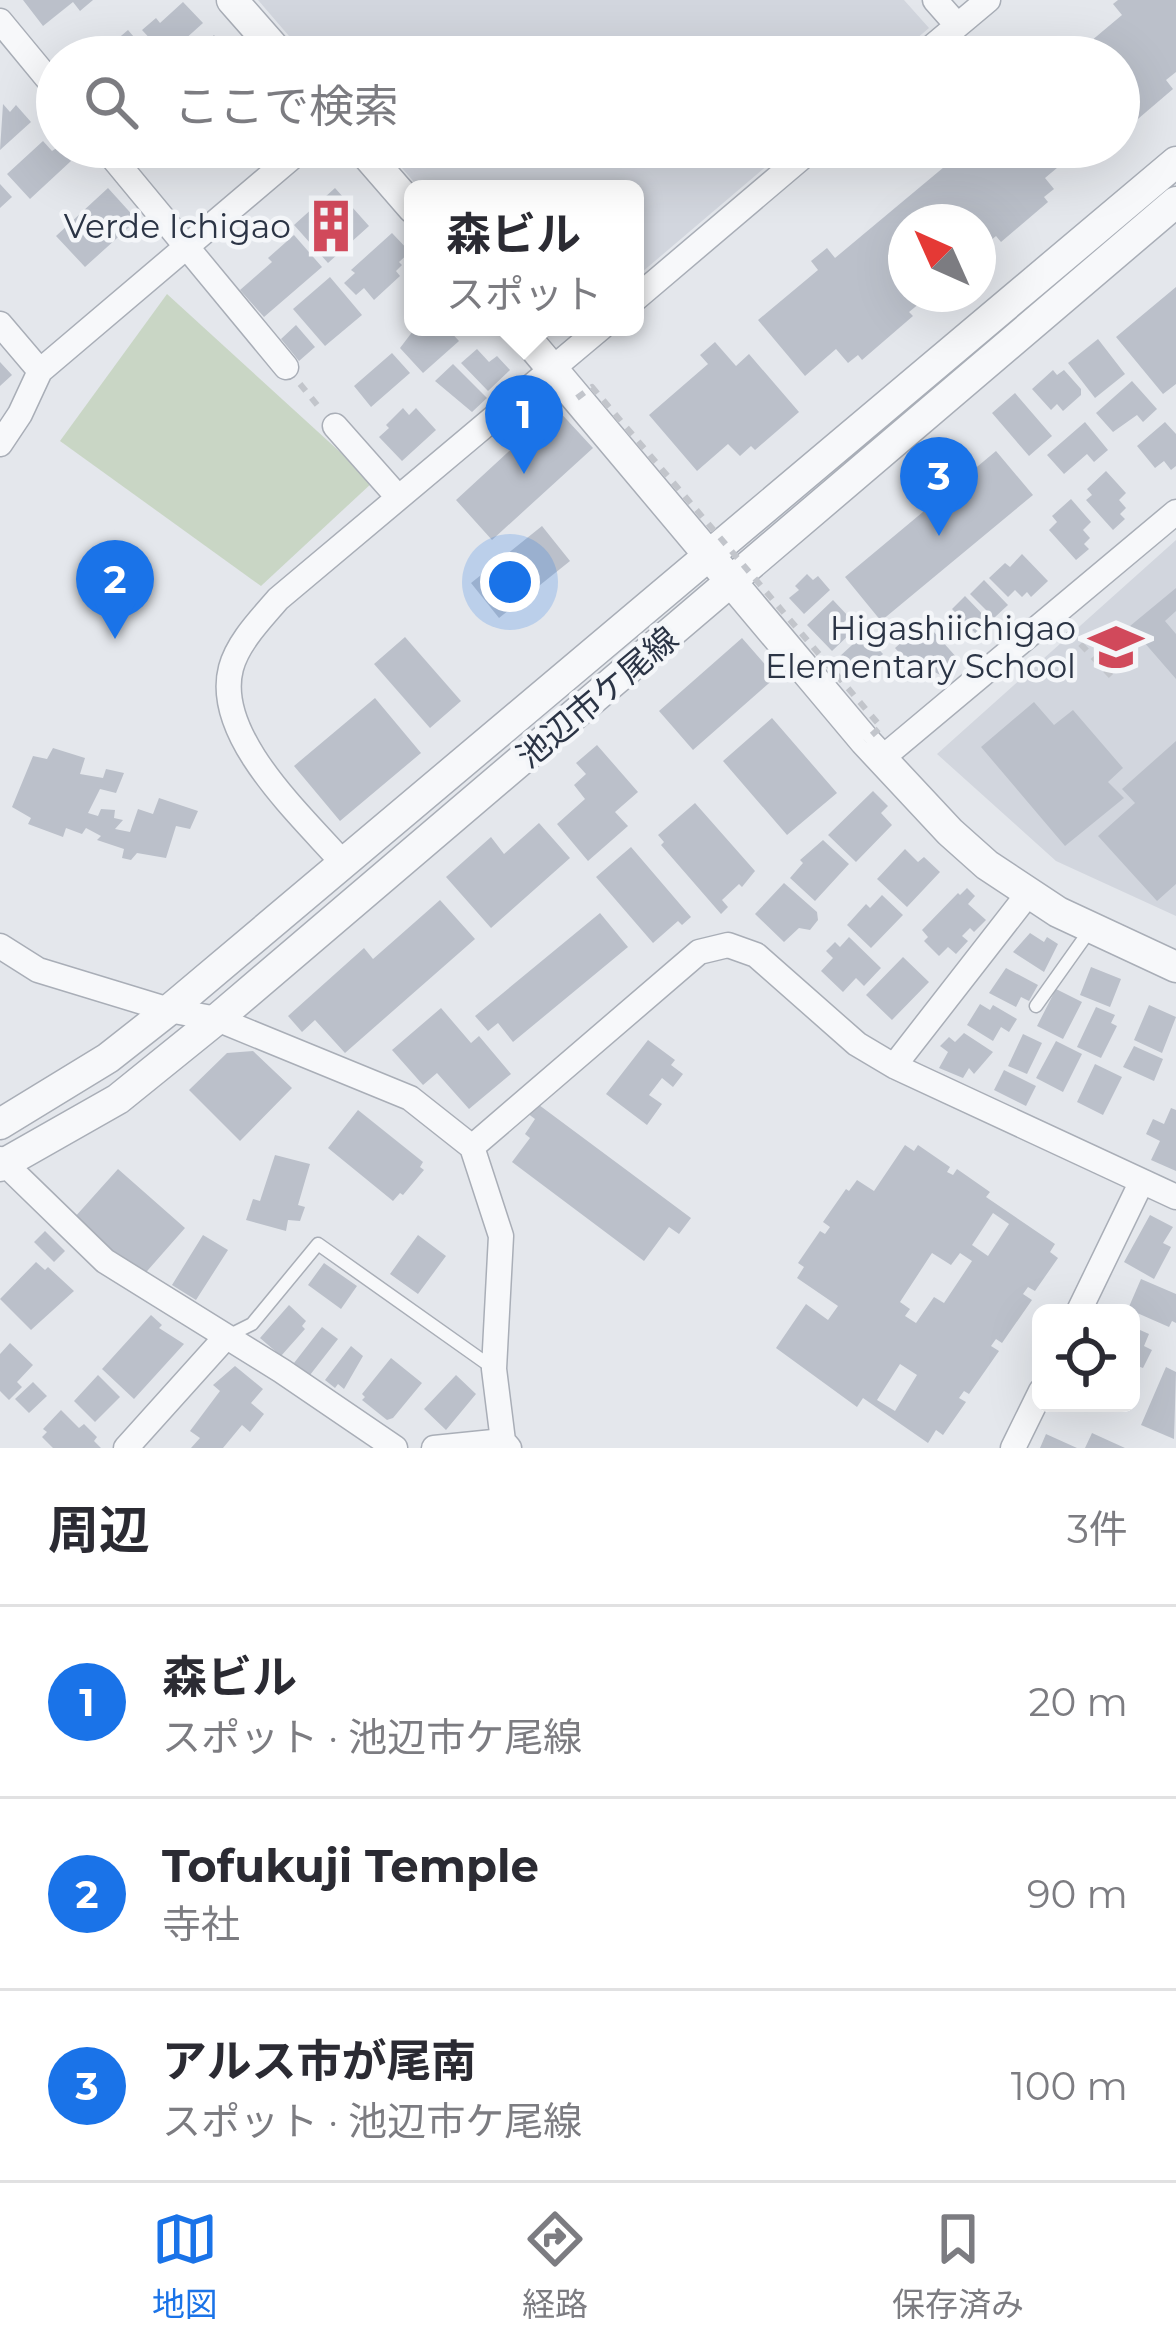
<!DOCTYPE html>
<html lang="ja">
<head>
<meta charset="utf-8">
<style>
  :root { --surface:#fff; --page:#f7f7f7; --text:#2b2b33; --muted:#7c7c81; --line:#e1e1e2; --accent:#1a73e8 }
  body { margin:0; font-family:Montserrat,"Noto Sans JP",sans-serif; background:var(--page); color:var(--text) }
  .controls { position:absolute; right:36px; bottom:36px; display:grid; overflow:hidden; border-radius:18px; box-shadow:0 12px 48px #0002 }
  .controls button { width:108px; height:108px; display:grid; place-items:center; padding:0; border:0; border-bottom:3px solid var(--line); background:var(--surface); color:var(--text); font:60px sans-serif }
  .compass { position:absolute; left:888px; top:204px; width:108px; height:108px; border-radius:50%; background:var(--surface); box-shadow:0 12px 48px #0002; rotate:315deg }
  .you { position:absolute; left:510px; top:582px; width:42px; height:42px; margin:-30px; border:9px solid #fff; border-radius:50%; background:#1a73e8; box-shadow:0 0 0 18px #1a73e833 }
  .badge { display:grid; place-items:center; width:78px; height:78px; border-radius:50%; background:var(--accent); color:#fff; font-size:39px; font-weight:700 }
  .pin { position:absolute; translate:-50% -99px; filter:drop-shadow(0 3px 6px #0008) }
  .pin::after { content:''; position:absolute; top:63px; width:42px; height:36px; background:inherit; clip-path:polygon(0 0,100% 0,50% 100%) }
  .popup { position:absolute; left:404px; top:180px; width:240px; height:156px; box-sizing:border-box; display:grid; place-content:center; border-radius:18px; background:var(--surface); filter:drop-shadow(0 3px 9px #0005); font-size:39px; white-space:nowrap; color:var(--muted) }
  .popup b { font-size:45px; color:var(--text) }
  .popup::after { content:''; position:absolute; left:50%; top:100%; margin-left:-24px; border:24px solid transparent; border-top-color:var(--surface) }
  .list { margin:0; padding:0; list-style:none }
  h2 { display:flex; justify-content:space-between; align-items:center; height:156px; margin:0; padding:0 48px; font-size:51px }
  h2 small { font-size:39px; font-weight:400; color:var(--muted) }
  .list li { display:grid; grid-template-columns:78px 1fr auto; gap:36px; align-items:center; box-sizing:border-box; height:192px; padding:0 48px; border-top:3px solid var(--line) }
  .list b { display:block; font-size:45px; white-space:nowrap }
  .list p { margin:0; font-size:39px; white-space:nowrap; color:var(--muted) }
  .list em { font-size:39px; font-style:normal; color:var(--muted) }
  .icon { flex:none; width:66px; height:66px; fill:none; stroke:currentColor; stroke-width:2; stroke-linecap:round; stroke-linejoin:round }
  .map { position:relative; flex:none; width:1176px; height:1448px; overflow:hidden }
  .search { position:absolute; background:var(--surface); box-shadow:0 12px 48px #0002; left:36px; right:36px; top:36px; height:132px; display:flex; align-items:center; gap:30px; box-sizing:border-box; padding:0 42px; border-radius:66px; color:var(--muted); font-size:45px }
  .sheet { height:732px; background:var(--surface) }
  nav { display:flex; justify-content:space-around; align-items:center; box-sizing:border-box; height:168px; border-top:3px solid var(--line); background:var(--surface); font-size:33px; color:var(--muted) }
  nav a { display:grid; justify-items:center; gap:6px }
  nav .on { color:var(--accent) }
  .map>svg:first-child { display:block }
</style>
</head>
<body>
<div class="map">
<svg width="1176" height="1448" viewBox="0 0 1176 1448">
  <rect width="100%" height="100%" fill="#e4e7ec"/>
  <path fill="#d2d6de" d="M258,0H904L929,28L895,57H307Z
    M384,147H789L635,278V189H420Z
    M1176,540V916L1056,861L937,754Z"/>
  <path fill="#c9d6c5" d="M167,294L373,482L261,586L60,441Z"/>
  <path fill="#bbc0ca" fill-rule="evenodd" d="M23,0H93L80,11L73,2L43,26Z
    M1118,0H1176V72L1166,80L1173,89L1125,130L1119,123V57H1072L1122,15L1113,4Z
    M183,2L203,23L173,50L162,38L155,44L142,30L156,18L160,23Z
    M128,30L146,51L139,57H96Z
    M214,35L217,39L221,36L240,57H188Z
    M3,104L10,112L16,105L31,122L0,150Z
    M43,141L52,151L58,147L71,161L30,199L7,174Z
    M164,147H198L180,164Z
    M244,147H272L254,158Z
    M947,147H1082L1045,178L1054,189L1044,197L1048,202L1001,242L996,236L984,246L978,239V222H906V294H913L920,303L909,312L913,316L862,360L858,355L848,363L836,349L805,376L758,320L818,270L811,261L827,248L835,258L956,157Z
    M0,184L12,197L0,208Z
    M108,188L137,220L85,267L56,236Z
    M335,188L369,226L328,263L294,225Z
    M392,233L410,252L399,262L402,265L396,271L400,276L374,300L364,288L356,295L344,283L355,273L351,270Z
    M294,235L322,267L264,317L240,290L272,262L268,258Z
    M330,277L362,315L325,346L293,309Z
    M1176,287V384L1163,394L1116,337Z
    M296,325L315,347L299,361L281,339Z
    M416,327H446L459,341L423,373L400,348Z
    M1098,339L1125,374L1095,398L1068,363Z
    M715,342L736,366L749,354L799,412L755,450L751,446L740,456L728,444L697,471L649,415L708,364L700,355Z
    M477,349L489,362L497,356L510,370L488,391L461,363Z
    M392,353L410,373L371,407L354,386Z
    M0,362L12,375L0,386Z
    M453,364L487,398L472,412L435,381Z
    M1053,370L1057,375L1064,370L1081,389V395L1063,411L1057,404L1051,410L1032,389Z
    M1132,381L1157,409L1143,422L1137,415L1113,432L1096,413Z
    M1015,393L1052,436L1029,456L992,413Z
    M403,408L409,415L416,408L436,430L402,461L379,437L389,428L386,425Z
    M556,408L593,448L492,540L456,500Z
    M1085,422L1108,450L1094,462L1087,454L1064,474L1047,455Z
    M1165,422L1176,434V466L1171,470L1164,461L1155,468L1137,446Z
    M996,451L1033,495L881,621L845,577Z
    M1106,471L1126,493L1119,500L1126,508L1120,514L1125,519L1113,530L1086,500L1092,495L1087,489Z
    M1071,499L1091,522L1083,530L1090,538L1084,544L1089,549L1076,560L1049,530L1057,522L1052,516Z
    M542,526L570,561L499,618L471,583Z
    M1022,554L1048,581L1031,597L1027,592L1022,597L1015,590L1008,597L989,578L1005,563L1010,567Z
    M807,574L813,580L818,576L830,590L804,614L789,598L799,590L795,586Z
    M984,580L1008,605L994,618L970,594Z
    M1176,588V611L1165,621L1176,634V679L1130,626Z
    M965,596L992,624L979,637L952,609Z
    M833,600L849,617L843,623L852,632L832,651L807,625Z
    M925,622L958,659L940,675L928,668L919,675L895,648Z
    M864,634L883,654L868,667L872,672L862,682L839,657Z
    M405,637L461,701L430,728L374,664Z
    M742,638L776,677L693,750L659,711Z
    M375,698L421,753L340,821L294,766Z
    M1034,702L1054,725L1073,710L1123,768L1108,782L1124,798L1065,846L981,747Z
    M772,718L837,793L787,835L723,761Z
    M1176,741V884L1157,901L1098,836L1135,803L1122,789Z
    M597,745L638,792L615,812L628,826L588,861L557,824L585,799L574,785L586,774L576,763Z
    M53,748L85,758L80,774L103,778L106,769L124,773L116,793L100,789L88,813L98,816L101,809L115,810L114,818L123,820L115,829L130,832L138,809L153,814L159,798L198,811L190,829L176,826L166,858L137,853L131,860L122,858L124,849L97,840L101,836L86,828L82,834L66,828L63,837L28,824L31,818L12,807L33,756L47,759Z
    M873,791L888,806L881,813L892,825L856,862L828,835Z
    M695,803L755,871L742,887L739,884L722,900L728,907L721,914L661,845L664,842L658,835Z
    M539,823L570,858L491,928L446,877L491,837L504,854Z
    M823,840L849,864L815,901L790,878L803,863L800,860Z
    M631,847L691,917L682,925L678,921L653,943L596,877Z
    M905,849L918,862L924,857L940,872L907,907L877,879Z
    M784,883L817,912L818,920L810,930L799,928L784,942L755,914Z
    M967,888L975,896L968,904L986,920L974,932L970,928L962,936L968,941L956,954L948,947L939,956L924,941L928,937L922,930L958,893L960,895Z
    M882,895L903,915L871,948L847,925L866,904L870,908Z
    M440,900L475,939L345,1053L315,1020L302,1032L288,1016L364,948L373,959Z
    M600,913L628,947L513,1042L498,1023L488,1031L475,1016Z
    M1030,933L1044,942L1047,937L1058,944L1044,972L1013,952Z
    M849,937L881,968L864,986L856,978L843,992L821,971L833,958L826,951L835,942L840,947Z
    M903,957L929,982L892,1020L866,995Z
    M1091,967L1121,979L1110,1007L1080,995Z
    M1006,968L1038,985L1029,1001L1021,997L1016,1007L989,993Z
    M1056,989L1082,1002L1063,1039L1037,1026Z
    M980,1004L990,1010L993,1005L1017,1019L1009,1032L1001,1027L993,1041L967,1025Z
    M1149,1005L1176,1017L1162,1053L1134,1040Z
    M1096,1007L1115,1015L1111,1023L1117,1026L1101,1058L1077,1047Z
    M441,1008L471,1043L479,1036L511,1074L469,1109L437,1073L423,1085L392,1050Z
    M964,1033L993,1052L974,1074L969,1068L963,1078L939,1068L948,1052L940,1046L949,1037L955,1042Z
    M1023,1034L1042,1043L1027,1074L1008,1066Z
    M648,1040L675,1060L671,1065L683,1074L673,1087L662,1078L649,1095L662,1104L647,1125L606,1094Z
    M1056,1041L1082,1054L1063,1092L1036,1078Z
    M1134,1046L1163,1059L1154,1081L1123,1067Z
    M253,1051L292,1088L240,1141L189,1090L227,1053Z
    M1095,1064L1122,1077L1103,1115L1077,1102Z
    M1004,1070L1036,1086L1026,1106L994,1090Z
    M535,1102L691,1218L679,1234L669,1227L644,1261L512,1162L530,1138L525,1134L535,1119L527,1113Z
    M1171,1108L1176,1110V1171L1151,1160L1160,1141L1146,1134L1153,1119L1164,1124Z
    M358,1110L423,1162L420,1167L424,1170L403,1195L400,1193L393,1201L328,1148Z
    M905,1145L914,1151L918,1145L950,1167L947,1172L953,1175L957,1169L990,1192L986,1197L1055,1244L1050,1252L1058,1258L1035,1291L1028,1287L1023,1294L1032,1300L1002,1343L996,1339L991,1346L999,1351L969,1394L964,1391L959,1398L966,1402L943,1435L936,1430L928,1443L863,1398L857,1407L776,1348L806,1304L828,1320L838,1306L797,1278L804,1267L798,1263L820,1231L825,1234L830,1227L823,1222L846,1189L849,1191L857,1180L874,1191ZM993,1213L1009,1224L988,1256L972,1245ZM932,1253L951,1265L960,1253L972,1261L944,1303L934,1297L916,1323L905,1316L910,1309L900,1302ZM900,1364L917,1375L895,1411L877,1400Z
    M275,1155L310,1164L298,1205L305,1207L300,1221L288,1220L286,1231L246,1220L253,1199L260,1201Z
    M118,1169L185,1228L141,1278L74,1218Z
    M1150,1215L1173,1227L1163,1243L1171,1247L1154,1279L1124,1262Z
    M45,1231L65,1251L54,1262L34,1242Z
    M203,1235L228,1250L196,1300L172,1285Z
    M418,1235L446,1256L418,1294L390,1274Z
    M36,1262L45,1270L48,1267L74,1291L31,1330L0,1299Z
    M324,1263L357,1286L341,1309L308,1285Z
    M1141,1279L1176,1294V1323L1172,1321L1169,1327L1128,1309Z
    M289,1305L306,1321L302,1326L305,1329L281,1356L260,1338Z
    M151,1315L162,1325L159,1328L184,1344L134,1399L102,1369Z
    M1131,1326L1149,1334L1144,1346L1152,1350L1143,1368L1135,1365L1131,1374Z
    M322,1327L338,1339L310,1375L294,1363Z
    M10,1343L33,1365L17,1382L22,1387L9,1400L0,1391V1354Z
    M351,1346L363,1356L344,1389L338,1384L335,1388L325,1380Z
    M391,1358L422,1383L393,1418L387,1420L362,1400L365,1397L362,1394Z
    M235,1366L263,1389L251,1403L264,1414L250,1432L242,1425L223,1448H191L200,1438L190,1431L220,1391L213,1385Z
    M1166,1367L1176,1372L1174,1439L1141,1425Z
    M98,1375L120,1397L95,1422L74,1401Z
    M456,1375L476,1394L446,1430L424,1409Z
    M33,1382L47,1396L29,1413L15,1399Z
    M61,1410L79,1428L84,1424L97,1437L94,1441L101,1448H53L42,1437L47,1432L43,1429Z
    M1092,1433L1125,1448H1085Z
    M1046,1434L1077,1448H1040Z"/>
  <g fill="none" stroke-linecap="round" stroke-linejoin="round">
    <defs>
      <path id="service" d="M1036,1006L1090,930
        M228,1336L252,1324L318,1244L493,1368"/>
      <path id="minor" d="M935,0L957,25
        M0,21L57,90
        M920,57L988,0
        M104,147L286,367
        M635,299L814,147
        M0,324L40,371
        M335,426L397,496
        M0,444L20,414L40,371L304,147
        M881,759L1176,512
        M343,863C302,816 213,736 231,668C238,642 261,619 278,599L602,327
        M0,946L38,970L169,1010L217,1019L410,1098L472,1147L501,1236L494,1369L503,1441L509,1448
        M894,1066L1028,894
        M472,1147L699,952L728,945L756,955L857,1044L894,1066L1176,1197
        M0,1159L105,1261L282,1371L395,1448
        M1078,1313L1141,1183
        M126,1448L225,1338
        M434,1448L503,1441
        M1013,1448L1041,1391"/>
      <path id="tertiary" d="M232,0L282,57
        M360,147L413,208
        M517,327L865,741L950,832L987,865L1058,912L1176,967
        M0,1124L108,1058L169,1010L1176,162
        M0,1166L118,1099L217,1019L1176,202"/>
    </defs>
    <use href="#service" stroke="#a9aeb7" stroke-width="15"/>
    <use href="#minor" stroke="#a9aeb7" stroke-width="27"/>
    <use href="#tertiary" stroke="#a9aeb7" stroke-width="33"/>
    <path stroke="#c2c5cb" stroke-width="6" stroke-dasharray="9 9" stroke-linecap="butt" d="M300,384L318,406
      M1068,631L1111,676"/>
    <use href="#service" stroke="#f7f8fa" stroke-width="12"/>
    <use href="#minor" stroke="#f7f8fa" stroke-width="24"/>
    <use href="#tertiary" stroke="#f7f8fa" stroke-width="30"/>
    <path stroke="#c2c5cb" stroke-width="6" stroke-dasharray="9 9" stroke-linecap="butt" d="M577,398L592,387L881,727L865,741"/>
  </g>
  <defs>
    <symbol id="building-bare" viewBox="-9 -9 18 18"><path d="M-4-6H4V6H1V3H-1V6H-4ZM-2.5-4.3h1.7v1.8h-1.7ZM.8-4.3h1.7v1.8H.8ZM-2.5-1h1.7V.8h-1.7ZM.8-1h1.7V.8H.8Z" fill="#d1495b" stroke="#f4f6f9" stroke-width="2.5" paint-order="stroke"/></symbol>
    <symbol id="school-bare" viewBox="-9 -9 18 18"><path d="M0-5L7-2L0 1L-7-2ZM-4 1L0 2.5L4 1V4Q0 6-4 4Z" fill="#d1495b" stroke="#f4f6f9" stroke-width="2.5" paint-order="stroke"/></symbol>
  </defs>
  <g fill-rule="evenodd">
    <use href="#building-bare" x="293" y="188" width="76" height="76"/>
    <use href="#school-bare" x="1078" y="609" width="76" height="76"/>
  </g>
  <g text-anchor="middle" stroke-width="9" stroke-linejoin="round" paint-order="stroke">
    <g font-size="33" fill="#2b3445" stroke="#f4f6f9" text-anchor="end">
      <text x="291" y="238">Verde Ichigao</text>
      <text x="1076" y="640">Higashiichigao<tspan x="1076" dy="38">Elementary School</tspan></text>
    </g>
    <g font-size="33" fill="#2b3445" stroke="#f4f6f9">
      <text transform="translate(597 697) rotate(-40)" y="12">池辺市ケ尾線</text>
    </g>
  </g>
</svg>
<div class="controls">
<button><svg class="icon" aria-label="locate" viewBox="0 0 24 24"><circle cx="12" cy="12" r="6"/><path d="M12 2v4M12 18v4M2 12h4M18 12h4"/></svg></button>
</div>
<svg class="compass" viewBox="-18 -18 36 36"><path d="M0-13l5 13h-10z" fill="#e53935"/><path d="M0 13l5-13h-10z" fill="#7c7c81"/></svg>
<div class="you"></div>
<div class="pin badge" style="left:524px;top:474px">1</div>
<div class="popup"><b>森ビル</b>スポット</div>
<div class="pin badge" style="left:115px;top:639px">2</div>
<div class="pin badge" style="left:939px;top:536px">3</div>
<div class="search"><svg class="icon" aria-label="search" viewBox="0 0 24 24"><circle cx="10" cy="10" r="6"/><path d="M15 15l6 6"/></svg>ここで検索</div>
</div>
<section class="sheet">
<h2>周辺<small>3件</small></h2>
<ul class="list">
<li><span class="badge">1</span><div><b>森ビル</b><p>スポット · 池辺市ケ尾線</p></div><em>20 m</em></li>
<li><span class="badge">2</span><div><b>Tofukuji Temple</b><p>寺社</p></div><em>90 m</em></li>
<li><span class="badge">3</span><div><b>アルス市が尾南</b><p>スポット · 池辺市ケ尾線</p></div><em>100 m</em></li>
</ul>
</section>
<nav>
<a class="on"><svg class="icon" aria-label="map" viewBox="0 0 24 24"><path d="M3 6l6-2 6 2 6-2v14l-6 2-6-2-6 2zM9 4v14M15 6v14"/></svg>地図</a>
<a><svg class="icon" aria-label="directions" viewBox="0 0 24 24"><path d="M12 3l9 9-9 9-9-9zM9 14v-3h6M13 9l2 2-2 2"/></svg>経路</a>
<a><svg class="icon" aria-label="saved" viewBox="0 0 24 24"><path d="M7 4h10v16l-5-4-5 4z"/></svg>保存済み</a>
</nav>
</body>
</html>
